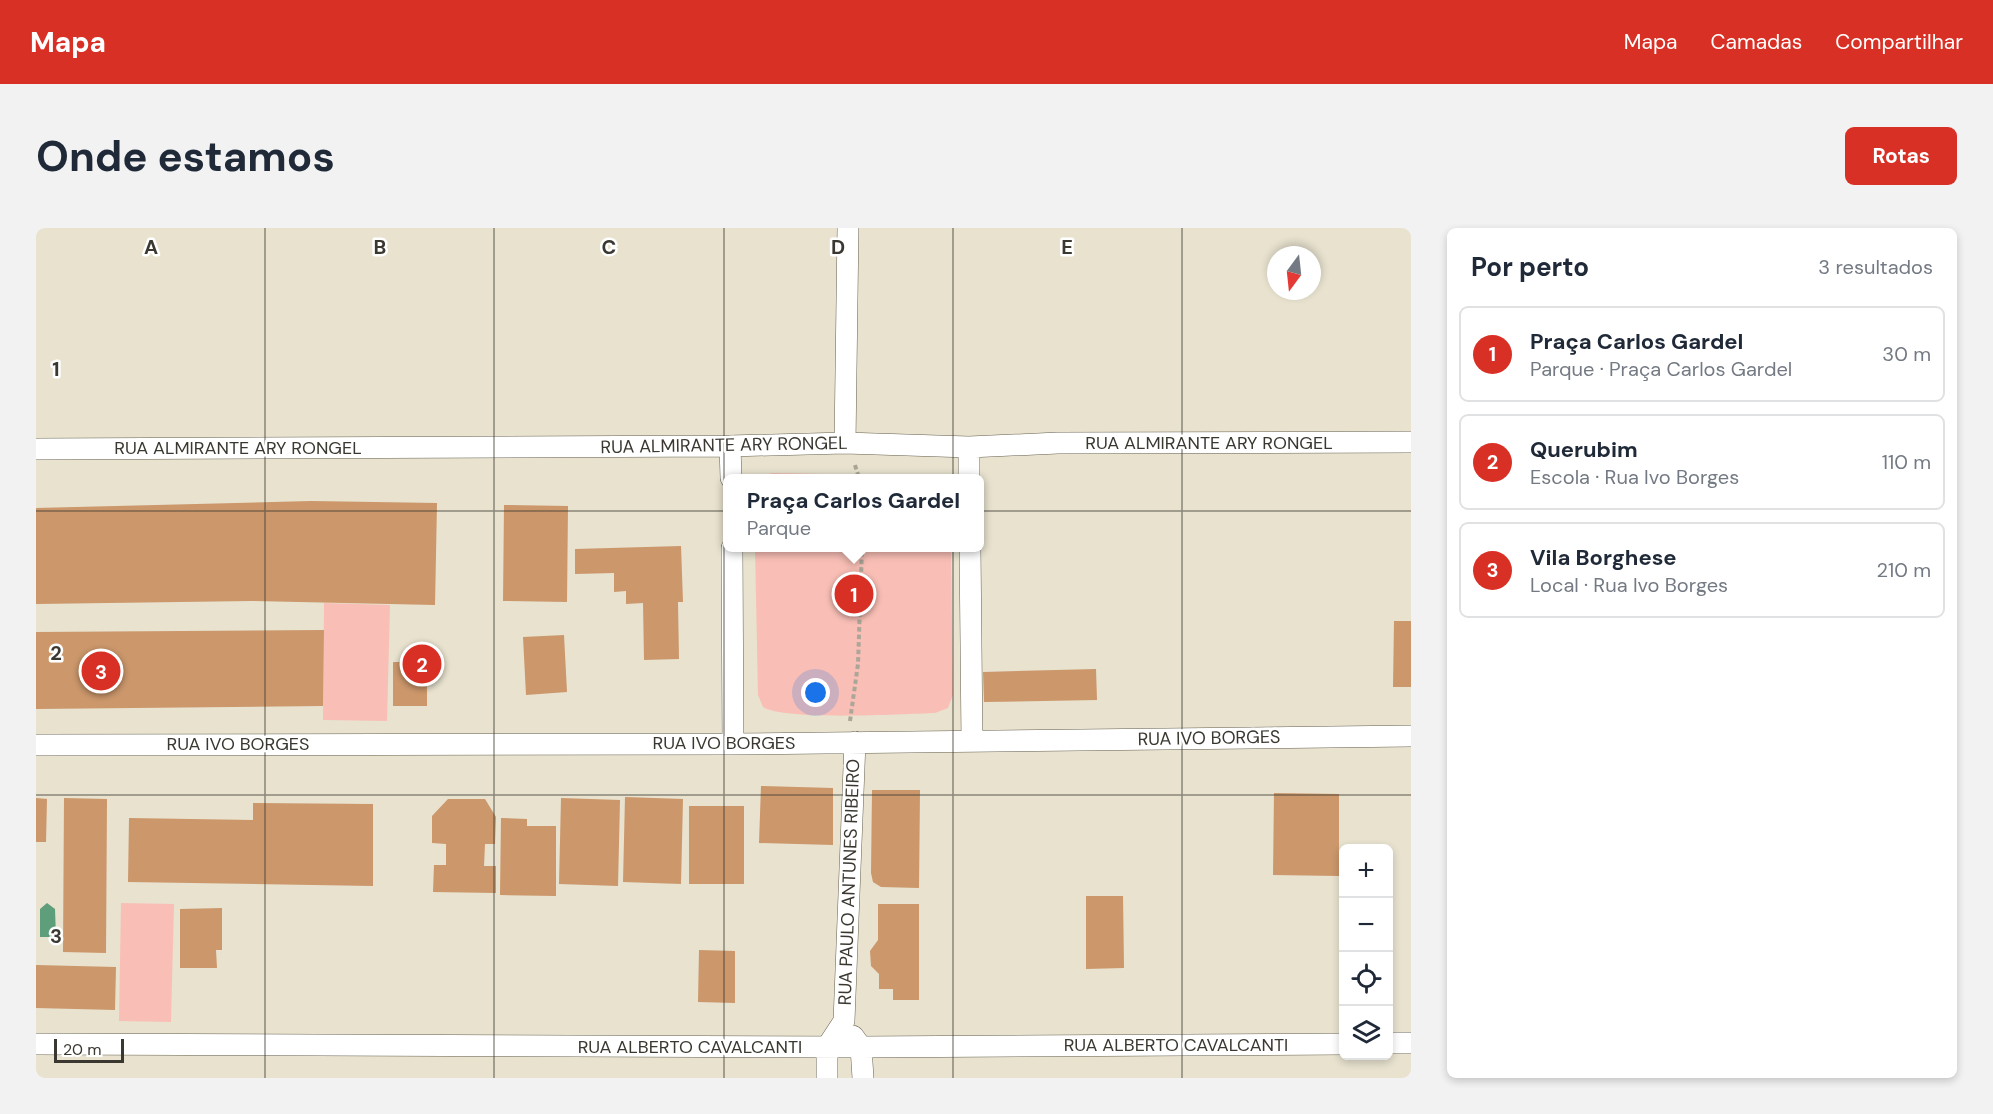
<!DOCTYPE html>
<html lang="pt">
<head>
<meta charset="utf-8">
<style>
  :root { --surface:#fff; --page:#f2f2f3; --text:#1f2937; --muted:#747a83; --line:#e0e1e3; --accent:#d93025 }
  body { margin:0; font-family:"DM Sans",sans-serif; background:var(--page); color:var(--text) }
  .controls { position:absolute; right:18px; bottom:18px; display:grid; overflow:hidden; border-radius:9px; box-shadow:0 3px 9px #0003 }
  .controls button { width:54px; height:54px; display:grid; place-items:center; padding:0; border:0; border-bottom:2px solid var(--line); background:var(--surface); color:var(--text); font:30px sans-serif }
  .compass { position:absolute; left:1231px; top:18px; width:54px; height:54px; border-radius:50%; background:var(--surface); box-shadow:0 3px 9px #0003; rotate:195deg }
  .scale { position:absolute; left:18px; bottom:15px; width:70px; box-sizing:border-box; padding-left:6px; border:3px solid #3b3831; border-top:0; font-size:16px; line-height:21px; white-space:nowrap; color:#3b3831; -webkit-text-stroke:4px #fff; paint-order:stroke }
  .you { position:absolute; left:780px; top:465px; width:21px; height:21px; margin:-15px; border:4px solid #fff; border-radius:50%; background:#1a73e8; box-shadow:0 0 0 9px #1a73e833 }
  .badge { display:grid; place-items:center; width:39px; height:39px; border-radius:50%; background:var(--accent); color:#fff; font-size:20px; font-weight:700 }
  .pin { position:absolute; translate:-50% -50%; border:3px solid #fff; box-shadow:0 2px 6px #0006 }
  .popup { position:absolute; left:687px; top:246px; width:261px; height:78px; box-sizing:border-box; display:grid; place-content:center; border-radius:9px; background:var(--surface); filter:drop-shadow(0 2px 4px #0005); font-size:20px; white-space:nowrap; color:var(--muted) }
  .popup b { font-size:22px; color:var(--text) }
  .popup::after { content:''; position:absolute; left:50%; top:100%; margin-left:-12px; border:12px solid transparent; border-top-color:var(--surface) }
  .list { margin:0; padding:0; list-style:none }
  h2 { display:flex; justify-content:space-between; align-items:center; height:78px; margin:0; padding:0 24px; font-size:26px }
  h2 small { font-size:20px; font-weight:400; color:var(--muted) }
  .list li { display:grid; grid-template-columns:39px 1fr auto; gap:18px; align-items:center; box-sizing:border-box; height:96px; margin:0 12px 12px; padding:0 12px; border:2px solid var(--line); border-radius:9px }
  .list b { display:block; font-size:22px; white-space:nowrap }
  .list p { margin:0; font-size:20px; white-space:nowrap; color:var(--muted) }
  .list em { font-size:20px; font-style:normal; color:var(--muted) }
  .icon { flex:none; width:33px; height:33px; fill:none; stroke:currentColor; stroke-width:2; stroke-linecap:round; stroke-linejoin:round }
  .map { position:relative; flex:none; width:1375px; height:850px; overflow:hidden; border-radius:9px }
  header { display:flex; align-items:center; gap:36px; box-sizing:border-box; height:84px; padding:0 30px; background:var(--accent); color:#fff }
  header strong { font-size:28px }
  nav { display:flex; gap:33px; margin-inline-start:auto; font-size:21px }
  .intro { display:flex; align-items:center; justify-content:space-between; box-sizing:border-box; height:144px; padding:0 36px }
  h1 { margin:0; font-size:42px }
  .button { padding:15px 27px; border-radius:9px; background:var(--accent); color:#fff; font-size:21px; font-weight:700 }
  main { display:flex; gap:36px; padding:0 36px }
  aside { flex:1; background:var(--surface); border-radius:9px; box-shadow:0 3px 9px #0003 }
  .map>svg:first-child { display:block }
</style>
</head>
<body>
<header>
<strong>Mapa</strong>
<nav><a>Mapa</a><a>Camadas</a><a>Compartilhar</a></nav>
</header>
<div class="intro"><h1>Onde estamos</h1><a class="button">Rotas</a></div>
<main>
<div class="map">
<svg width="1375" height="850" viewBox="0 0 1375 850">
  <rect width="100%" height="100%" fill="#e8e2cf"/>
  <path fill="#f9bfb6" d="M736,245L897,248L906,250H723Z
    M719,320H915L917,467L912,480L899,485C868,486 749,493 727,479L722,467Z
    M288,375L354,377L351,493L287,492Z
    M85,675L138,676L135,794L83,793Z"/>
  <path fill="#5e9e7b" d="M11,675L19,681L20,709H4V681Z"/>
  <path fill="#cb976b" d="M275,273L401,275L399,377L215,373L0,376V280Z
    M468,277L532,278L531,374L467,373Z
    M645,318L647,374H642L643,431L608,432L607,375L590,376V363L578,364V345L539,346V321Z
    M1358,393H1375V459H1357Z
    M288,402L287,478L0,481V404Z
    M528,407L531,464L490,467L487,409Z
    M357,434H380V444L391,445V478H357Z
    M1060,441L1061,472L948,474L947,444Z
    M725,558L797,560V617L723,615Z
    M836,562H884L883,660L845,659L837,654L835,645Z
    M1238,565L1303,566V648L1237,647Z
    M589,569L647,571L645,656L587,654Z
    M0,570L11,571L10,614H0Z
    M28,570L71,571L70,725L27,724Z
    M525,570L584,572L582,658L523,656Z
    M412,571H449L460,589L459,616H449L448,638H460V665L397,664L398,637H410V616L396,615V588Z
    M217,575L337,576V658L92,654L93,590L217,592Z
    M653,578H708V656H653Z
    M465,590L491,591V598H520V668L464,667Z
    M1050,668H1087L1088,740L1050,741Z
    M842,676H883V772H857V761H843V746L835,738L834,723L842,712Z
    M186,680V722H180L181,740H144V681Z
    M663,722L699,723V775L662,774Z
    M0,737L80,739L79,782L0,780Z"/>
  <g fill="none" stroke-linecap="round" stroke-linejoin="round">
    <defs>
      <path id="minor" d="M809,215L812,0
        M694,218L695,250
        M933,219V250
        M0,221L694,218L809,215L933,219L1022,215L1375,214
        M696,320L697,516
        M934,320L936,513
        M0,517L697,516L1375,508
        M817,808L825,819L827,850
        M1352,815H1375
        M0,816L825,819L1308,816
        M791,850V819L808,793L819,514"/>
    </defs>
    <use href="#minor" stroke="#666150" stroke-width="22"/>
    <path stroke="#aba697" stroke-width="4" stroke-dasharray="4.5 3" stroke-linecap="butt" d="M819,237L823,250
      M814,493L822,436L826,320"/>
    <use href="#minor" stroke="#fff" stroke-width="21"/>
  </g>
  <path fill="none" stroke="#3b3831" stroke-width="1.5" stroke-opacity="0.55" d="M229,0V850M458,0V850M688,0V850M917,0V850M1146,0V850M0,283H1375M0,567H1375"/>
  <g text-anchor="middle" stroke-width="5" stroke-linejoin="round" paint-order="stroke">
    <g font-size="18" fill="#3b3831" stroke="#fff">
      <text x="1173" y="221">RUA ALMIRANTE ARY RONGEL</text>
      <text transform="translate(688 217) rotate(-1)" y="6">RUA ALMIRANTE ARY RONGEL</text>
      <text x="202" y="226">RUA ALMIRANTE ARY RONGEL</text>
      <text transform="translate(1173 510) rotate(-1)" y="6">RUA IVO BORGES</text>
      <text x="688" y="521">RUA IVO BORGES</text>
      <text x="202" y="522">RUA IVO BORGES</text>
      <text transform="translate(813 654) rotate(-88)" y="6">RUA PAULO ANTUNES RIBEIRO</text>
      <text x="1140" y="823">RUA ALBERTO CAVALCANTI</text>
      <text x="654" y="825">RUA ALBERTO CAVALCANTI</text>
    </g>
  </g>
  <g font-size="20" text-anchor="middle" font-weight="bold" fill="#3b3831" stroke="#fff" stroke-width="5" stroke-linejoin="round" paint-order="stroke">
    <text x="115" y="26">A</text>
    <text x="344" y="26">B</text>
    <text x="573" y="26">C</text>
    <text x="802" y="26">D</text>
    <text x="1031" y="26">E</text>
    <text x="20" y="148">1</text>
    <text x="20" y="432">2</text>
    <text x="20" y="715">3</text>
  </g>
</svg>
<div class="controls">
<button>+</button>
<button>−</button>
<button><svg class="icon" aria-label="locate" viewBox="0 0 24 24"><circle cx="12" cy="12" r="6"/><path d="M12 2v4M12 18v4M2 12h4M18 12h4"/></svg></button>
<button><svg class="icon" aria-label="layers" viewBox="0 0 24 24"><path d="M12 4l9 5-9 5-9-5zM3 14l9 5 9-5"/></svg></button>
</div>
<svg class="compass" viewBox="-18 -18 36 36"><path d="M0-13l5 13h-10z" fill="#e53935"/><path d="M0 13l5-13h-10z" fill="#747a83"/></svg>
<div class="scale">20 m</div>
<div class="you"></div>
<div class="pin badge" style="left:818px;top:366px">1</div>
<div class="popup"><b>Praça Carlos Gardel</b>Parque</div>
<div class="pin badge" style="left:386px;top:436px">2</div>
<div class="pin badge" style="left:65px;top:443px">3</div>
</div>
<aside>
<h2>Por perto<small>3 resultados</small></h2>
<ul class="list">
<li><span class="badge">1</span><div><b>Praça Carlos Gardel</b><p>Parque · Praça Carlos Gardel</p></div><em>30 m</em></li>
<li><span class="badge">2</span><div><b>Querubim</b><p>Escola · Rua Ivo Borges</p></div><em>110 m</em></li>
<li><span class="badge">3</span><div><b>Vila Borghese</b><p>Local · Rua Ivo Borges</p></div><em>210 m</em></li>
</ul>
</aside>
</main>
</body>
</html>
